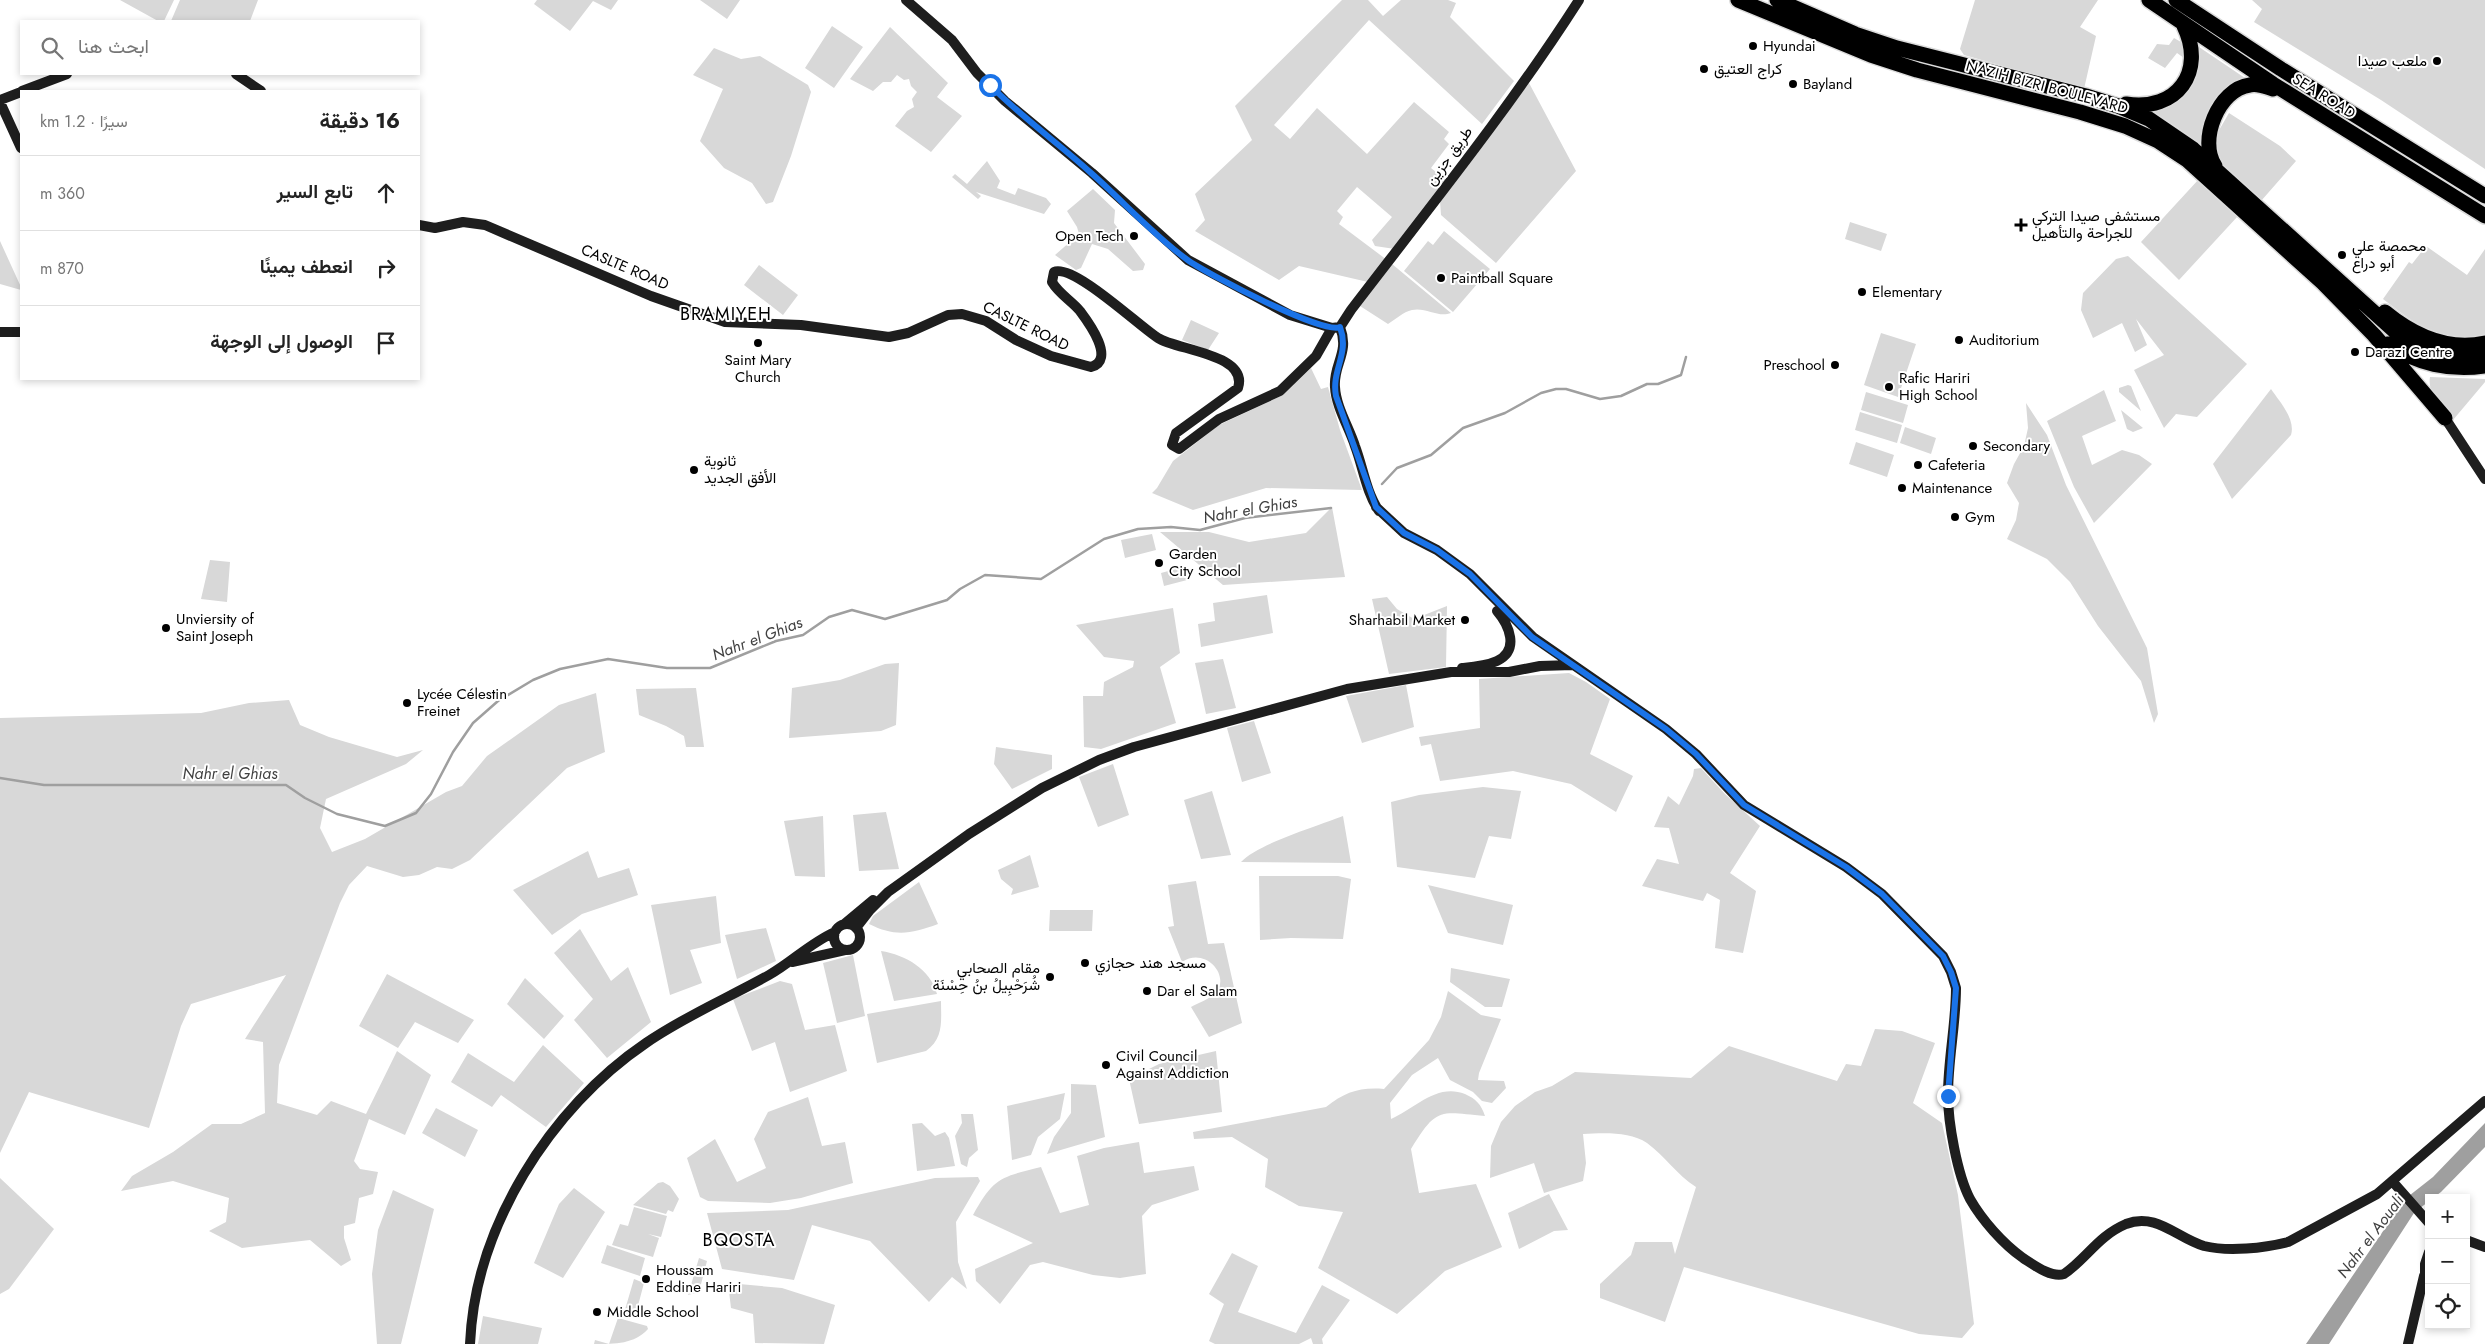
<!DOCTYPE html>
<html lang="ar">
<head>
<meta charset="utf-8">
<style>
  :root { --surface:#fff; --page:#f6f6f6; --text:#222; --muted:#767676; --line:#e0e0e0 }
  body { margin:0; font-family:Jost,Vazirmatn,sans-serif; background:var(--page); color:var(--text); direction:rtl }
  .controls { position:absolute; right:15px; bottom:15px; display:grid; overflow:hidden; border-radius:0px; box-shadow:0 2px 8px #0003 }
  .controls button { width:45px; height:45px; display:grid; place-items:center; padding:0; border:0; border-bottom:1px solid var(--line); background:var(--surface); color:var(--text); font:25px sans-serif }
  .stop { position:absolute; width:15px; height:15px; margin:-11px; border:4px solid #1a73e8; border-radius:50%; background:#fff }
  .stop.end { background:#1a73e8; border-color:#fff; box-shadow:0 1px 5px #0008 }
  .list { margin:0; padding:0; list-style:none }
  h2 { display:flex; justify-content:space-between; align-items:center; height:65px; margin:0; padding:0 20px; font-size:21px }
  h2 small { font-size:16px; font-weight:400; color:var(--muted) }
  .list li { display:grid; grid-template-columns:32px 1fr auto; gap:15px; align-items:center; box-sizing:border-box; height:75px; padding:0 20px; border-top:1px solid var(--line) }
  .list b { display:block; font-size:19px; white-space:nowrap }
  .list em { font-size:16px; font-style:normal; color:var(--muted) }
  .icon { flex:none; width:28px; height:28px; fill:none; stroke:currentColor; stroke-width:2; stroke-linecap:round; stroke-linejoin:round }
  .map { position:relative; flex:none; width:2485px; height:1344px; overflow:hidden; direction:ltr }
  .search { position:absolute; background:var(--surface); box-shadow:0 2px 8px #0003; left:20px; top:20px; width:400px; height:55px; display:flex; align-items:center; gap:12px; box-sizing:border-box; padding:0 18px; border-radius:0px; color:var(--muted); font-size:19px }
  .panel { position:absolute; background:var(--surface); box-shadow:0 2px 8px #0003; left:20px; top:90px; width:400px; height:290px; border-radius:0px; direction:rtl }
  .map>svg:first-child { display:block }
</style>
</head>
<body>
<div class="map">
<svg width="2485" height="1344" viewBox="0 0 2485 1344">
  <rect width="100%" height="100%" fill="#fff"/>
  <path fill="#d8d8d8" d="M120,0H174L164,21H158Z
    M180,0H258L250,21H171Z
    M537,0H618L611,10L593,1L570,31L534,4Z
    M700,0H740L727,19Z
    M1342,0H1368L1383,16L1401,0H1448L1456,3L1450,17L1514,81L1482,124L1369,20L1274,125L1290,139L1317,108L1367,154L1414,102L1449,132L1444,139L1449,144L1431,168L1446,180L1395,249L1375,246L1372,240L1392,217L1357,187L1337,211L1343,217L1339,224L1387,260L1368,282L1299,266L1279,280L1195,231L1205,220L1195,194L1252,140L1235,106Z
    M1748,0H1760L1818,24L2123,113L2121,118L1903,61Z
    M1975,0H2098L2080,27L2096,36L2084,89L1964,55L1960,49Z
    M2155,0H2165L2250,58L2411,159L2412,162L2410,164Z
    M2252,0H2485V169L2381,100L2254,22L2262,9Z
    M832,26L863,47L834,88L805,68Z
    M890,27L948,83L937,97L962,116L931,152L895,126L907,111L914,107L912,99L917,92L911,86L909,79L904,80L897,75L891,82H883L873,91L850,79Z
    M2174,38L2181,42L2184,40L2191,63L2177,53L2165,68L2148,58L2157,44L2169,45Z
    M2196,45L2248,80L2237,86L2203,149L2178,128L2149,111L2159,110L2176,101Z
    M714,48L741,59L760,56L808,85L811,92L791,156L773,202L766,204L752,183L724,168L700,141L723,89L693,75Z
    M1529,83L1576,171L1496,263L1441,215L1440,201Z
    M2229,113L2280,146L2296,161L2261,201L2214,157L2215,137Z
    M987,161L1000,181L997,188L1015,195L1018,188L1046,198L1051,204L1044,214L976,192L981,196L978,199L952,177L955,174L967,184Z
    M2199,179L2238,216L2179,280L2141,242Z
    M1093,189L1115,210L1114,223L1145,264L1143,270L1133,271L1108,249L1092,244L1081,268L1076,270L1055,255L1079,234L1077,227L1067,211Z
    M1850,222L1887,234L1881,251L1845,239Z
    M1444,231L1490,269L1453,312L1404,271L1428,241L1433,245Z
    M0,241L21,287V290L0,284Z
    M2426,246L2467,275L2485,249V337C2444,347 2414,323 2383,299L2409,262L2412,264Z
    M2128,256L2247,364L2197,417L2176,414L2164,428L2134,370L2164,355L2136,319L2147,345L2135,352L2122,323L2093,338L2081,310L2083,293L2116,259Z
    M1392,264L1451,313C1438,318 1426,307 1412,310C1403,312 1396,319 1388,324L1360,306Z
    M759,265L798,295L783,315L744,285Z
    M1191,320L1219,333L1208,350L1182,340Z
    M1881,333L1916,344L1898,397L1864,385Z
    M1311,368L1321,389L1328,387L1340,430L1362,490L1266,488L1193,510L1152,493L1157,488L1173,461L1219,425L1283,395Z
    M2430,377L2485,379V382L2453,420C2443,408 2427,394 2430,377Z
    M2128,385L2131,386L2141,411L2119,392V388Z
    M2271,389C2279,401 2296,419 2291,435L2232,499L2213,464Z
    M2104,390L2116,421L2082,436L2092,465L2122,450L2139,455L2152,464L2094,523L2074,487L2047,421Z
    M1866,392L1908,405L1903,423L1861,410Z
    M2026,403L2047,435L2066,485L2147,648L2158,714L2154,723L2141,681L2098,626L2070,582L2047,559L2007,539L2016,520L2019,503L2007,483L2014,464L2024,446L2028,428Z
    M2121,410L2143,428L2133,432L2127,429Z
    M1860,412L1902,425L1897,443L1855,430Z
    M1905,427L1936,438L1931,454L1900,443Z
    M1856,442L1894,455L1887,477L1849,464Z
    M1332,507L1345,577L1223,585L1160,532H1209L1249,542L1306,533Z
    M1152,534L1156,550L1125,558L1121,540Z
    M210,560L230,562L227,602L201,599Z
    M1187,566L1191,579L1164,586L1161,573Z
    M1267,595L1273,633L1201,647L1198,624L1215,621L1213,603Z
    M1387,597L1397,609L1414,619L1447,606L1446,667L1389,674L1372,599Z
    M1173,608L1180,653L1160,667L1176,723L1101,749L1084,747L1083,696H1103L1104,682L1133,667L1134,661L1104,657L1076,625Z
    M1223,659L1236,708L1206,714L1195,663Z
    M899,663L896,725L881,731L789,738L792,688L840,680L885,664Z
    M1569,673L1586,682L1610,699L1590,754L1633,776L1616,812L1571,784L1513,771L1440,781L1431,744L1421,746L1419,737L1480,728L1479,679Z
    M1406,685L1414,727L1362,743L1346,696Z
    M696,688L704,747H686L684,736L666,726L639,715L636,689Z
    M596,693L605,752L567,768L470,860L452,869L437,867L419,875L403,877L367,866L349,885L340,903L279,1065L277,1103L317,1115L331,1101L366,1114L397,1051L431,1075L405,1135L369,1119L354,1161L360,1169L378,1172L373,1194L359,1198L355,1223L344,1226V1238L351,1260L341,1266L310,1240L242,1248L209,1231L226,1222L229,1198L173,1181L121,1191L132,1176L173,1152L212,1124H241L265,1113L263,1042L245,1039L286,975L191,1004L181,1026L149,1128L29,1092L0,1153V718L201,713L249,703L289,700L300,725L329,737L397,757L423,750L406,764L326,799L320,828L332,852L365,839L446,792L462,786L487,756L559,705Z
    M1254,721L1271,773L1242,782L1227,728Z
    M996,747L1052,755V769L1012,789L994,764Z
    M1113,764L1129,815L1098,827L1079,777Z
    M1701,768L1725,794L1760,826L1730,873L1756,891L1743,953L1715,948L1720,900L1707,893L1703,901L1642,886L1657,859L1679,864L1669,828L1654,827L1668,796L1679,805L1693,776L1694,769Z
    M1483,787L1521,791L1511,839L1489,836L1475,878L1397,867L1391,802L1419,795Z
    M1212,791L1231,855L1201,859L1184,800Z
    M886,812L899,869L859,871L853,815Z
    M823,816L825,877L795,876L784,821Z
    M1343,816L1351,863L1241,862C1257,844 1318,826 1343,816Z
    M588,851L598,878L629,868L638,895L582,914L552,935L513,890Z
    M1030,855L1039,887L1011,895L1013,889L1001,879L998,870Z
    M1259,876H1338L1351,879L1343,939L1291,938L1260,940Z
    M1196,881L1208,944L1224,943L1242,1023L1209,1037L1191,1007C1198,1003 1209,999 1215,994C1232,976 1205,946 1182,962L1168,927L1174,926L1168,885Z
    M919,882L938,924C911,934 895,937 869,924L873,916Z
    M1428,885L1513,905L1503,945L1448,933Z
    M716,896L721,943L690,950L702,983L670,995L651,905Z
    M1050,910H1093L1092,931H1049Z
    M766,928L776,961L737,979L725,935Z
    M580,929L611,981L628,967L651,1022L607,1058L574,1020L593,999L554,953Z
    M881,951C906,955 930,969 937,994L894,1001Z
    M853,955L865,1016L837,1023L823,963Z
    M1451,968L1510,979L1502,1007H1485L1450,982Z
    M387,974L474,1020L458,1043L415,1022L398,1048L359,1026Z
    M525,978L564,1016L544,1039L507,1004Z
    M780,981L792,984L805,1030L835,1025L847,1071L790,1092L775,1042L752,1051L733,999Z
    M1448,991L1481,1015L1501,1019L1479,1073L1478,1080L1504,1081L1506,1088L1492,1103L1482,1101L1473,1092L1450,1080L1438,1058L1412,1075L1390,1103L1391,1119C1415,1109 1436,1083 1465,1094C1476,1099 1481,1104 1485,1116C1440,1112 1437,1106 1411,1149L1419,1193L1476,1184L1502,1247L1445,1271L1397,1314L1318,1268L1343,1212L1299,1206L1265,1187L1268,1159L1232,1137L1194,1139L1193,1132L1326,1107C1345,1092 1360,1087 1384,1089L1429,1040L1441,1017Z
    M941,1001C941,1021 944,1038 926,1051L877,1063L867,1014Z
    M1875,1029L1902,1031L1935,1043L1913,1103L1942,1123L1958,1195L1974,1324L1962,1338L1919,1334L1684,1267L1665,1322L1600,1298V1284L1631,1255L1635,1242H1672L1675,1254L1696,1187C1677,1175 1665,1156 1647,1143C1630,1131 1602,1133 1583,1134L1586,1163L1583,1181L1544,1193L1534,1163L1490,1178L1491,1146L1501,1122L1515,1106L1535,1092L1552,1086L1575,1072L1691,1078L1729,1046L1837,1081L1846,1064L1861,1066Z
    M543,1045L584,1083L546,1127L501,1095L492,1107L451,1082L468,1053L514,1082Z
    M1216,1051L1222,1112L1139,1124L1129,1079L1159,1064Z
    M1071,1084L1096,1085L1105,1137L1047,1154L1054,1137L1071,1113Z
    M1065,1093L1060,1119L1038,1137L1031,1155L1012,1160L1007,1106Z
    M808,1097L822,1146L845,1142L853,1183L801,1198L770,1203L708,1201L700,1197L687,1158L715,1139L737,1182L766,1168L754,1139L768,1112Z
    M436,1108L478,1130L465,1157L422,1133Z
    M961,1114H973L978,1150L969,1158L967,1167L961,1164L955,1136L962,1123Z
    M922,1123L935,1136L945,1132L949,1138L955,1166L917,1171L912,1124Z
    M1139,1142L1144,1173L1194,1166L1199,1190L1152,1205L1142,1216L1146,1274L1120,1278L1093,1275L1043,1262L1030,1265L1000,1304L976,1281L975,1269L1033,1243L973,1215C994,1177 1001,1177 1041,1167L1060,1213L1089,1205L1077,1156L1104,1148Z
    M978,1177L980,1181L956,1222L958,1262L967,1289L952,1277L929,1302L870,1241L812,1225L794,1280L722,1269L707,1213L788,1210L935,1178Z
    M0,1178L54,1229L9,1289L0,1294Z
    M663,1182L670,1186L679,1199L673,1212L668,1210L666,1214L633,1205L658,1183Z
    M574,1188L605,1212L563,1278L534,1263L559,1204Z
    M393,1190L434,1209L401,1344H377L372,1274L378,1230Z
    M1549,1194L1568,1230L1554,1231L1519,1249L1508,1213Z
    M634,1207L667,1216L661,1237L648,1234L659,1238L653,1257L612,1245L620,1224L628,1226Z
    M607,1245L645,1258L640,1276L601,1263Z
    M1232,1253L1258,1266L1238,1312L1296,1333L1322,1285L1350,1300L1322,1339L1323,1344H1313L1311,1338L1299,1344H1215L1209,1341L1224,1304L1209,1294Z
    M699,1258L707,1261L699,1292L688,1295Z
    M634,1279L644,1283L635,1317L624,1313Z
    M728,1283L782,1288L835,1305L824,1344L755,1343L753,1314L731,1308Z
    M483,1316L542,1328L538,1344H478Z
    M618,1318L647,1326L648,1329C634,1344 616,1344 594,1344L595,1340L609,1344Z"/>
  <path fill="#9f9f9f" d="M2485,1123V1147L2441,1192L2433,1198H2429V1201L2414,1213L2329,1344H2306L2405,1199L2433,1177Z"/>
  <g fill="none" stroke-linecap="round" stroke-linejoin="round">
    <path stroke="#9f9f9f" stroke-width="2.5" d="M1382,484L1397,468L1431,455L1463,428L1505,413L1541,393L1556,389H1566L1600,399L1621,396L1647,384H1658L1681,375L1686,357
      M0,778L44,785H286L305,798L337,814L385,826L416,813L431,794L453,752L473,723L498,701L533,680L560,669L608,659L667,668H710L776,641L803,635L829,617L852,610L885,619L947,600L960,589L985,575L1041,579L1104,539L1138,529L1171,527L1200,530L1245,518L1331,508"/>
    <defs>
      <path id="highway" d="M1738,0L1871,55L1917,70L2080,112L2125,126L2158,141L2187,160L2323,283L2374,335L2445,418
        M1777,0L1855,34L1897,48L2086,96L2118,106L2149,119L2193,149L2399,335C2425,352 2455,359 2485,353
        M2149,0L2273,84L2485,216
        M2176,0L2281,69L2485,196
        M2126,104C2177,112 2206,72 2184,26
        M2215,166C2198,141 2218,89 2250,85C2258,83 2266,87 2273,89
        M2385,312C2413,335 2448,351 2485,343
        M2388,344C2416,364 2451,371 2485,366"/>
    </defs>
    <use href="#highway" stroke="#dbdbdb" stroke-width="18"/>
    <path stroke="#1e1e1e" stroke-width="10" d="M906,0L952,40L977,73L1005,101L1092,173L1188,260L1290,315L1332,328L1340,327
      M236,74L261,91
      M22,91L67,74
      M0,100L21,92
      M0,102L21,148
      M419,225L435,228L463,222L485,225L651,296L725,322L801,325L889,337L908,333L948,315L962,314L986,321L1016,340L1051,356L1091,367C1116,360 1089,323 1080,311C1072,301 1059,294 1052,282L1054,272C1073,263 1140,327 1158,338C1176,350 1249,354 1238,388L1176,433L1172,445L1179,449L1219,419L1280,391L1316,356L1332,328
      M1340,327C1350,353 1333,364 1335,387C1336,407 1349,427 1355,446C1363,467 1366,492 1379,511
      M1340,327L1351,310C1429,208 1510,108 1579,0
      M0,332H21
      M2445,418L2485,479
      M1376,507L1404,533L1437,550L1470,574L1533,637L1666,729L1696,754L1744,805L1846,867L1882,894L1943,956L1951,972L1956,988C1956,1024 1948,1059 1948,1095C1948,1122 1957,1174 1970,1199C1982,1220 2003,1244 2023,1258C2034,1265 2051,1278 2064,1274C2087,1258 2098,1236 2126,1224C2156,1212 2177,1238 2204,1246C2229,1252 2264,1248 2288,1242L2377,1194L2485,1101
      M1462,668C1473,667 1486,666 1497,661C1520,650 1509,625 1497,611
      M834 937a13 13 0 1 1 26 0a13 13 0 1 1-26 0Z
      M843,925L873,900
      M856,928L870,910L888,892L969,834L1042,788L1099,760L1134,747L1347,689L1451,672H1509L1540,666L1573,665
      M792,962L845,950
      M2393,1182L2429,1223
      M2466,1240L2485,1247
      M2425,1275V1264L2429,1252
      M470,1344C475,1227 550,1108 646,1043C685,1016 728,998 769,975C792,962 810,943 835,932
      M2408,1344L2424,1276L2429,1268"/>
    <use href="#highway" stroke="#000" stroke-width="15"/>
  </g>
  <g fill="none" stroke-linecap="round" stroke-linejoin="round">
    <path stroke="#1a73e8" stroke-width="6" d="M990,85C1021,117 1057,142 1090,172C1123,201 1153,235 1189,261C1208,274 1323,335 1340,327C1350,354 1331,370 1336,396L1376,507L1404,533L1437,550L1470,574L1532,637L1666,729L1696,754L1744,805L1846,867L1882,894L1943,956L1951,972L1956,988L1948,1096"/>
  </g>
  <g fill="#000" stroke="#fff" stroke-width="2">
    <circle cx="1753" cy="46" r="5"/>
    <circle cx="2437" cy="61" r="5"/>
    <circle cx="1704" cy="69" r="5"/>
    <circle cx="1793" cy="84" r="5"/>
    <path d="M2018.5 217.5h5v5h5v5h-5v5h-5v-5h-5v-5h5z"/>
    <circle cx="1134" cy="236" r="5"/>
    <circle cx="2342" cy="255" r="5"/>
    <circle cx="1441" cy="278" r="5"/>
    <circle cx="1862" cy="292" r="5"/>
    <circle cx="1959" cy="340" r="5"/>
    <circle cx="758" cy="343" r="5"/>
    <circle cx="2355" cy="352" r="5"/>
    <circle cx="1835" cy="365" r="5"/>
    <circle cx="1889" cy="387" r="5"/>
    <circle cx="1973" cy="446" r="5"/>
    <circle cx="1918" cy="465" r="5"/>
    <circle cx="694" cy="470" r="5"/>
    <circle cx="1902" cy="488" r="5"/>
    <circle cx="1955" cy="517" r="5"/>
    <circle cx="1159" cy="563" r="5"/>
    <circle cx="1465" cy="620" r="5"/>
    <circle cx="166" cy="628" r="5"/>
    <circle cx="407" cy="703" r="5"/>
    <circle cx="1085" cy="963" r="5"/>
    <circle cx="1050" cy="977" r="5"/>
    <circle cx="1147" cy="991" r="5"/>
    <circle cx="1106" cy="1065" r="5"/>
    <circle cx="646" cy="1279" r="5"/>
    <circle cx="597" cy="1312" r="5"/>
  </g>
  <g text-anchor="middle" stroke-width="4" stroke-linejoin="round" paint-order="stroke">
    <g font-size="15" fill="#000" stroke="#fff" text-anchor="start">
      <text x="1763" y="51">Hyundai</text>
      <text x="2427" y="66" text-anchor="end">ملعب صيدا</text>
      <text x="1714" y="74">كراج العتيق</text>
      <text x="1803" y="89">Bayland</text>
      <text x="2032" y="221">مستشفى صيدا التركي<tspan x="2032" dy="17">للجراحة والتأهيل</tspan></text>
      <text x="1124" y="241" text-anchor="end">Open Tech</text>
      <text x="2352" y="251">محمصة علي<tspan x="2352" dy="17">أبو دراع</tspan></text>
      <text x="1451" y="283">Paintball Square</text>
      <text x="1872" y="297">Elementary</text>
      <text x="1969" y="345">Auditorium</text>
      <text x="2365" y="357">Darazi Centre</text>
      <text x="758" y="365" text-anchor="middle">Saint Mary<tspan x="758" dy="17">Church</tspan></text>
      <text x="1825" y="370" text-anchor="end">Preschool</text>
      <text x="1899" y="383">Rafic Hariri<tspan x="1899" dy="17">High School</tspan></text>
      <text x="1983" y="451">Secondary</text>
      <text x="704" y="466">ثانوية<tspan x="704" dy="17">الأفق الجديد</tspan></text>
      <text x="1928" y="470">Cafeteria</text>
      <text x="1912" y="493">Maintenance</text>
      <text x="1965" y="522">Gym</text>
      <text x="1169" y="559">Garden<tspan x="1169" dy="17">City School</tspan></text>
      <text x="176" y="624">Unviersity of<tspan x="176" dy="17">Saint Joseph</tspan></text>
      <text x="1455" y="625" text-anchor="end">Sharhabil Market</text>
      <text x="417" y="699">Lycée Célestin<tspan x="417" dy="17">Freinet</tspan></text>
      <text x="1095" y="968">مسجد هند حجازي</text>
      <text x="1040" y="973" text-anchor="end">مقام الصحابي<tspan x="1040" dy="17">شُرَحْبِيلُ بنُ حِسْنَة</tspan></text>
      <text x="1157" y="996">Dar el Salam</text>
      <text x="1116" y="1061">Civil Council<tspan x="1116" dy="17">Against Addiction</tspan></text>
      <text x="656" y="1275">Houssam<tspan x="656" dy="17">Eddine Hariri</tspan></text>
      <text x="607" y="1317">Middle School</text>
    </g>
    <g font-size="15" fill="#000" stroke="#fff">
      <text transform="translate(2047 87) rotate(15)" y="5">NAZIH BIZRI BOULEVARD</text>
      <text transform="translate(2324 96) rotate(32)" y="5">SEA ROAD</text>
      <text transform="translate(1449 156) rotate(-54)" y="5">طريق جزين</text>
      <text transform="translate(625 267) rotate(23)" y="5">CASLTE ROAD</text>
      <text transform="translate(1026 326) rotate(26)" y="5">CASLTE ROAD</text>
    </g>
    <g font-size="16" font-style="italic" fill="#404040" stroke="#fff">
      <text transform="translate(1250 509) rotate(-10)" y="6">Nahr el Ghias</text>
      <text transform="translate(757 638) rotate(-21)" y="6">Nahr el Ghias</text>
      <text x="230" y="779">Nahr el Ghias</text>
      <text transform="translate(2370 1236) rotate(-53)" y="6">Nahr el Aouali</text>
    </g>
    <g font-size="18" letter-spacing="1" fill="#000" stroke="#fff">
      <text x="726" y="320">BRAMIYEH</text>
      <text x="739" y="1246">BQOSTA</text>
    </g>
  </g>
</svg>
<div class="controls">
<button>+</button>
<button>−</button>
<button><svg class="icon" aria-label="locate" viewBox="0 0 24 24"><circle cx="12" cy="12" r="6"/><path d="M12 2v4M12 18v4M2 12h4M18 12h4"/></svg></button>
</div>
<div class="stop" style="left:990px;top:85px"></div>
<div class="stop end" style="left:1948px;top:1096px"></div>
<div class="search"><svg class="icon" aria-label="search" viewBox="0 0 24 24"><circle cx="10" cy="10" r="6"/><path d="M15 15l6 6"/></svg>ابحث هنا</div>
<section class="panel">
<h2>16 دقيقة<small>سيرًا · 1.2 km</small></h2>
<ul class="list">
<li><svg class="icon" aria-label="ahead" viewBox="0 0 24 24"><path d="M12 20V5M6 11l6-6 6 6"/></svg><div><b>تابع السير</b></div><em>360 m</em></li>
<li><svg class="icon" aria-label="right" viewBox="0 0 24 24"><path d="M7 20v-9h11M14 6l5 5-5 5"/></svg><div><b>انعطف يمينًا</b></div><em>870 m</em></li>
<li><svg class="icon" aria-label="arrive" viewBox="0 0 24 24"><path d="M6 21V4h12l-3 4 3 4H6"/></svg><div><b>الوصول إلى الوجهة</b></div></li>
</ul>
</section>
</div>
</body>
</html>
